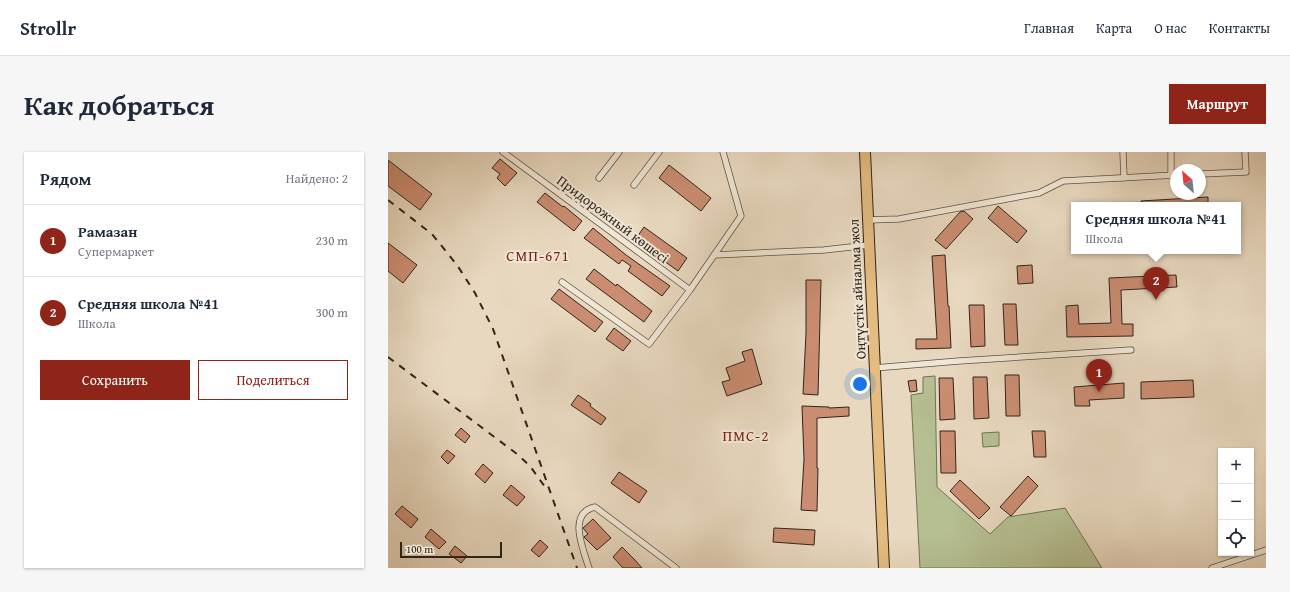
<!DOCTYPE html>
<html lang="ru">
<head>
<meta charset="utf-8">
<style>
  :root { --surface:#fff; --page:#f6f6f7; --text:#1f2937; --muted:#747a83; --line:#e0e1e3; --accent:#8f2418 }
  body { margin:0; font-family:"Gentium Book Plus",serif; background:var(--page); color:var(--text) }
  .controls { position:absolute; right:12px; bottom:12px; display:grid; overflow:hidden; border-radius:0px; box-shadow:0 1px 3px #0004 }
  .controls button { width:36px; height:36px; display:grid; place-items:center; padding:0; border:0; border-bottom:1px solid var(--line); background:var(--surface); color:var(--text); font:20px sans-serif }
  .compass { position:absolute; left:782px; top:12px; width:36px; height:36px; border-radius:50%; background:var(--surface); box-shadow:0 1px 3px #0004; rotate:333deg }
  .scale { position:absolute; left:12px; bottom:10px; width:102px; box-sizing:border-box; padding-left:4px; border:2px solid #30251a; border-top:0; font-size:11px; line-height:14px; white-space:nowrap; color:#30251a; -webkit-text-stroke:3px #f0e6d5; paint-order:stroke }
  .you { position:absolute; left:472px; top:232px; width:14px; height:14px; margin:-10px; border:3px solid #fff; border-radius:50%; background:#1a73e8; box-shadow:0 0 0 6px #1a73e833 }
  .badge { display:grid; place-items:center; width:26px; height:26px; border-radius:50%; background:var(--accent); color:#fff; font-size:13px; font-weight:700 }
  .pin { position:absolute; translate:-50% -33px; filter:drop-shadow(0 1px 2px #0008) }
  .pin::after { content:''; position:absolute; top:21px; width:14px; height:12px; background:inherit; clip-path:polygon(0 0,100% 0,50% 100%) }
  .popup { position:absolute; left:683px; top:50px; width:170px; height:52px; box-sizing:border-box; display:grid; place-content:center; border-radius:0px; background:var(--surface); filter:drop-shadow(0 1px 3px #0005); font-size:13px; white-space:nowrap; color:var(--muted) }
  .popup b { font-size:15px; color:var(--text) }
  .popup::after { content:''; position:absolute; left:50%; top:100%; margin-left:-8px; border:8px solid transparent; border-top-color:var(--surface) }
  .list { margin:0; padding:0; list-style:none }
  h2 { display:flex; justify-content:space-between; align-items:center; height:52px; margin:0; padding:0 16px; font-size:17px }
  h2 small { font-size:13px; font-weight:400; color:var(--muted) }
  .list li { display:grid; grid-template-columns:26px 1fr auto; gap:12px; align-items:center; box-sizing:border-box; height:72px; padding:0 16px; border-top:1px solid var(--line) }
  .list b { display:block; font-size:15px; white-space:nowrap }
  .list p { margin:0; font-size:13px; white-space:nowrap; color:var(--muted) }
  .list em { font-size:13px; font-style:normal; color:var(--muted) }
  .actions { display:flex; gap:8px; padding:12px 16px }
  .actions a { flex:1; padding:9px 0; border:1px solid var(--accent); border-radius:0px; text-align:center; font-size:14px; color:var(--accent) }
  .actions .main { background:var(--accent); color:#fff }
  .icon { flex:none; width:22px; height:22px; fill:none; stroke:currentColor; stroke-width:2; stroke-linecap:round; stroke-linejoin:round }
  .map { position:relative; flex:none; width:878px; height:416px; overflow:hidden; border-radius:0px }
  header { display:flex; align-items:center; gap:24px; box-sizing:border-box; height:56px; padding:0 20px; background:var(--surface); border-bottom:1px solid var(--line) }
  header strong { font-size:19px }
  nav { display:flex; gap:22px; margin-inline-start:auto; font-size:14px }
  .intro { display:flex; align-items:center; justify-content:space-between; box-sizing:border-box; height:96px; padding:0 24px }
  h1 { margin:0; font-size:28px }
  .button { padding:10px 18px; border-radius:0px; background:var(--accent); color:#fff; font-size:14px; font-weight:700 }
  main { display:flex; gap:24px; padding:0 24px }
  aside { flex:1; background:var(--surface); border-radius:0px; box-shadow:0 1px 3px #0004 }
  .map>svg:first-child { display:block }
</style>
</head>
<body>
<header>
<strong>Strollr</strong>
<nav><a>Главная</a><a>Карта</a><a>О нас</a><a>Контакты</a></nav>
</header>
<div class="intro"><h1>Как добраться</h1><a class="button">Маршрут</a></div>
<main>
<aside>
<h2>Рядом<small>Найдено: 2</small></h2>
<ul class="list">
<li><span class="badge">1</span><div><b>Рамазан</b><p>Супермаркет</p></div><em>230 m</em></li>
<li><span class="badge">2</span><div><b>Средняя школа №41</b><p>Школа</p></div><em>300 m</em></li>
</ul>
<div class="actions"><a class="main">Сохранить</a><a>Поделиться</a></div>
</aside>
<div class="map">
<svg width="878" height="416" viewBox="0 0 878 416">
  <rect width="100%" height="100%" fill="#e8d8bf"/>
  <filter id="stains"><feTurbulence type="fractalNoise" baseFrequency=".005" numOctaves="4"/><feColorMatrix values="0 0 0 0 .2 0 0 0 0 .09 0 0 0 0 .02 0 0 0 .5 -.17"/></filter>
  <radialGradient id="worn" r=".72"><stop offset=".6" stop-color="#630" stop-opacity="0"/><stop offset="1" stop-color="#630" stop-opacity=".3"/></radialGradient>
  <path fill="#b5bf92" stroke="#727256" d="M547,224L549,335L602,382L620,365L677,356L714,416H532L523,243L535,241V225Z
    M611,280V294L595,295L594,281Z"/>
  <path fill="#cb8d71" stroke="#30251a" d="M112,7L129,21L117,34L109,26L112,22L104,16Z
    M0,8L44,42L32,58L0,34Z
    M281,13L323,46L313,59L271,26Z
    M157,41L175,55L176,54L194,69L186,79L149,50Z
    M820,45V53H753V49Z
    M610,54L639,79L629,91L600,66Z
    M576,59L585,67L558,97L547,88L572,60Z
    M256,75L299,106L290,119L247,88Z
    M205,76L238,103L282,134L274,144L240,119L243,114L234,108L231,112L196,86Z
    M0,91L29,113L15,131L0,119Z
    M557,103L560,154H561L563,196L528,197V187H549L544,104Z
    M644,113L645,131L630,132L629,114Z
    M206,117L228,134L229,132L264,159L256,170L198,127Z
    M788,123L789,135L733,138L734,172H745V184L679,185L678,154L690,153L691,172L723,171L721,126Z
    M418,128H433L430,243L415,242L418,181Z
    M171,137L215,170L207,180L163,147Z
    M615,152H628L630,193H617Z
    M581,153H596L597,194L583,195Z
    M226,176L243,189L235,199L218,187Z
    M364,197L374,232L339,244L334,230L342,228L338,216L357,209L354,200Z
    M617,223H631L632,264H618Z
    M585,225H599L601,266L586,267Z
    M551,226H565L567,267L552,268Z
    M528,228L529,239L522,240L520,229Z
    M805,228L806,245L753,247V230Z
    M736,231V246L701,248L702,254H687L686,235Z
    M190,243L203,252L202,254L218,266L213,273L183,253Z
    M414,254L441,255V256L461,255V264L429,266V316H430L429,359L413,358L416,307Z
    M73,276L82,284L77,291L67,283Z
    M552,279H567L568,321H553Z
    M644,279H657L658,305H646Z
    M59,298L67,304L60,312L53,305Z
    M95,312L105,321L97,331L87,322Z
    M231,320L259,339L251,351L223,331Z
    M640,324L650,334L623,364L612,355Z
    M572,328L602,356L591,367L562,339Z
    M123,333L137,345L129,354L115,343Z
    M14,354L30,367L23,376L7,362Z
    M205,367L223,386L209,398L196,385L200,382L195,376Z
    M386,376L427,378L426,393L385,390Z
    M43,377L58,390L51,397L37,385Z
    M152,388L160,395L151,405L143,398Z
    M67,394L79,404L73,411L61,402Z
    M234,395L246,407L254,416H235L225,405Z"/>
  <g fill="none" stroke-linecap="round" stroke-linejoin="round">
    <defs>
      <path id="street" d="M115,0L302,138
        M735,0L736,26
        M783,0V24
        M812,22L858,20L857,0
        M211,26L231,0
        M246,33L271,0
        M480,68L511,67L651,41L675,29L788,23
        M326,103L436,98L481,93
        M174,130L261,192L302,138L353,64L335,0
        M486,216L571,209L743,198
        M201,416C195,397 179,361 207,355L288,416
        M824,416L878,398"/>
      <path id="highway" d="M477,0L496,416"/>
    </defs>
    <use href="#street" stroke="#5e5243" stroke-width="7"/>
    <use href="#highway" stroke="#30251a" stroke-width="12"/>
    <use href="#street" stroke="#f0e6d5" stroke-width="5.5"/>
    <use href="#highway" stroke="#e4bc80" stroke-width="10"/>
    <path stroke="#30251a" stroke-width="2" stroke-dasharray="7 7" stroke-linecap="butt" d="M0,48L44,82L69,113L87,141L105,177L189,416
      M0,205L129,302L142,314L157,335"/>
  </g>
  <g text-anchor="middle" stroke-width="4" stroke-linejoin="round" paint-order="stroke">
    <g font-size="14" fill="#30251a" stroke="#f0e6d5">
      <text transform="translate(225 67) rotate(37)" y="5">Придорожный көшесі</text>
      <text transform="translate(469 137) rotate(-93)" y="5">Оңтүстік айналма жол</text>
    </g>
    <g font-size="15" letter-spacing="1" fill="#7a1f14" stroke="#f0e6d5">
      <text x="150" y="109">СМП-671</text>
      <text x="358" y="289">ПМС-2</text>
    </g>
  </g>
  <rect width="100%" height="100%" filter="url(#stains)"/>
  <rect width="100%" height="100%" fill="url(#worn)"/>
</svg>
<div class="controls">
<button>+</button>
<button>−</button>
<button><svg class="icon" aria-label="locate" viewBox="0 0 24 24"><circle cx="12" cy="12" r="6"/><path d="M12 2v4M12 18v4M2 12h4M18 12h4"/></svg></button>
</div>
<svg class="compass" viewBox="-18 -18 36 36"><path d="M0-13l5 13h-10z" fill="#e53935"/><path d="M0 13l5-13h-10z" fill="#747a83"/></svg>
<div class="scale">100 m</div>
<div class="you"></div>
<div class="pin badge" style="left:711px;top:240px">1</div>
<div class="pin badge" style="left:768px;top:148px">2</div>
<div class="popup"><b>Средняя школа №41</b>Школа</div>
</div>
</main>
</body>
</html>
